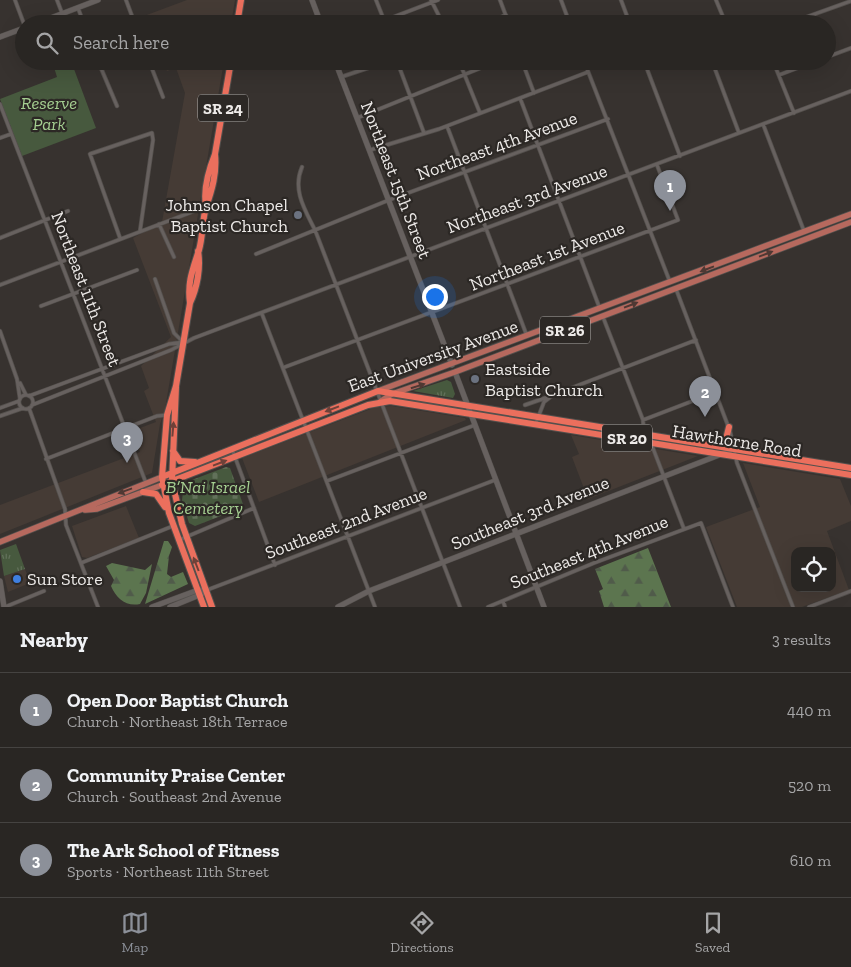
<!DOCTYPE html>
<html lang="en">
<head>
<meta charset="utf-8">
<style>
  :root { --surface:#292623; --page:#353230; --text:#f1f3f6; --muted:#a5a5a6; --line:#454341; --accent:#8c9099 }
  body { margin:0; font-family:"Zilla Slab",serif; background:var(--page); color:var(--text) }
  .controls { position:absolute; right:15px; bottom:15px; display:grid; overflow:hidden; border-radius:10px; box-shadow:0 5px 20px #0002 }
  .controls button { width:45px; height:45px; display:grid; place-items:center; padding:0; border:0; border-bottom:1px solid var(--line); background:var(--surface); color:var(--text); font:25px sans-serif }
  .you { position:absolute; left:434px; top:296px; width:18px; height:18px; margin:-12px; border:4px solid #fff; border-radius:50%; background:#1a73e8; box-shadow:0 0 0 8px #1a73e833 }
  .badge { display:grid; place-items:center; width:32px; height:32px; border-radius:50%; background:var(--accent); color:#fff; font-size:16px; font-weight:700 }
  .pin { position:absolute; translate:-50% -41px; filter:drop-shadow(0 1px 2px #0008) }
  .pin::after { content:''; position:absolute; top:26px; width:18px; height:15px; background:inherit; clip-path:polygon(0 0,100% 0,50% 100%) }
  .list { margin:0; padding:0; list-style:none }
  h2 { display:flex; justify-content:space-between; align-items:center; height:65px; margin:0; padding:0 20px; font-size:21px }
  h2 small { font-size:16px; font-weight:400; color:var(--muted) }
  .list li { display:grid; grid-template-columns:32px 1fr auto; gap:15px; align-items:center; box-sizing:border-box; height:75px; padding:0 20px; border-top:1px solid var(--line) }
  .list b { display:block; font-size:19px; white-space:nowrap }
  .list p { margin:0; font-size:16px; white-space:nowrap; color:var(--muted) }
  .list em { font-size:16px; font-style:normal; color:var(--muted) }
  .icon { flex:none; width:28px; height:28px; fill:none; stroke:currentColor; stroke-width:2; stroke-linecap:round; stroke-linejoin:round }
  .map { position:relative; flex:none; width:851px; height:607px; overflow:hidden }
  .search { position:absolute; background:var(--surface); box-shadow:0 5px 20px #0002; left:15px; right:15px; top:15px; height:55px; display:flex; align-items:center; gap:12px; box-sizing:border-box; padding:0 18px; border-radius:28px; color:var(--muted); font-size:19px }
  .sheet { height:290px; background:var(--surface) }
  nav { display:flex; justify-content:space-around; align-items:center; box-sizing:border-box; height:70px; border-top:1px solid var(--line); background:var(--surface); font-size:14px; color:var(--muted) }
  nav a { display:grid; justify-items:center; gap:2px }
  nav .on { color:var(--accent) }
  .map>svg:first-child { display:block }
</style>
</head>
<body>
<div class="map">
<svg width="851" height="607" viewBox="0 0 851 607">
  <defs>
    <pattern id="grass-tufts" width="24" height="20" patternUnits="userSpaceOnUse" patternTransform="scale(1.25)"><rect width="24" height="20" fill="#47593e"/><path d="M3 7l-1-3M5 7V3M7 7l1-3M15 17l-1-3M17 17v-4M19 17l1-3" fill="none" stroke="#62715a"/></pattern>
    <pattern id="forest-firs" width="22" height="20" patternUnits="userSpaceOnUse" patternTransform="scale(1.25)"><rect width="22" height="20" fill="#5c754f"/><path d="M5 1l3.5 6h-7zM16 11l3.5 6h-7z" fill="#505b4a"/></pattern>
    <pattern id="cemetery-stones" width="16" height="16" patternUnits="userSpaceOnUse" patternTransform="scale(1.25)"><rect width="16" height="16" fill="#47593e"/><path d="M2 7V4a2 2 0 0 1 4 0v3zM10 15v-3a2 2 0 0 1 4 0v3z" fill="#62715a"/></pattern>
    <pattern id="garden-dots" width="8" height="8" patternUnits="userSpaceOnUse" patternTransform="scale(1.25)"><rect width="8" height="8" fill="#47593e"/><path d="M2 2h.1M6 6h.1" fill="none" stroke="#62715a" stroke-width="1.8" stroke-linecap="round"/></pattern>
  </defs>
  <rect width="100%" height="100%" fill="#37322f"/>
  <path fill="#453b35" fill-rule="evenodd" d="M187,0H235L231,24H138L136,19Z
    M163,61H224L165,409L160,424L152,473L0,534V505L140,452L132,431L156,422L144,391L149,388L141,366L171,337L133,238L162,222L185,93L176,68L167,71Z
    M392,406L465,418L466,420L259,502L242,458L376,407Z
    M571,435L698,456L588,499L572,457L579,454Z
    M743,463L840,479L851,506V521L827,531L849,590L802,607H737L706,527L760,507ZM795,551H832V588H795Z
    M126,506L139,538L87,558L82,557L72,526Z
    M25,569L30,583L8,592L4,576Z"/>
  <path fill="url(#grass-tufts)" d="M447,380L451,382L455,394L453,398L413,391Z
    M16,544L25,569L4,576L0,550Z"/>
  <path fill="url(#forest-firs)" d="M164,541H168L172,547L169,556L167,574L171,577L183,572L188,584L145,604Z
    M648,548L671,607H604L599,591L603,589L595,569Z
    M112,563L145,570L152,564L146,593L140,604C126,607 116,598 111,586L114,580L106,566Z"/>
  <path fill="url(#cemetery-stones)" d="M226,467L230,468L244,507L195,526L189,523L182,500L184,483Z"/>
  <path fill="#47593e" d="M52,61H71L96,128L22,156L0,99L57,77Z"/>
  <path fill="url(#garden-dots)" d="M30 128a6 6 0 1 1 12 0a6 6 0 1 1-12 0Z"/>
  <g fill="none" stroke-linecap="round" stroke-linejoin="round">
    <defs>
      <path id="street" d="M15,0L24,24
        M57,0L62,13
        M126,0L135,24
        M376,0L384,20
        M431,0L443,24
        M500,0L509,24
        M561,0L570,24
        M621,0L630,24
        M716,0L726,24
        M78,8L84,24
        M692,22L693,24
        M301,24L318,17
        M375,24L438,0
        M483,24L506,15
        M787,24L851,1
        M827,57L851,48
        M98,61L117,106
        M149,61L163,97
        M397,61L424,133
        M459,61L480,113
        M522,61L534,93
        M584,61L670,282
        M644,61L680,156
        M712,61L739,133
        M773,61L794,113
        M99,64L108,61
        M779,75L816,61
        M341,77L389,61
        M520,98L600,309
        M0,104L146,483
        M357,118L498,61
        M763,124L804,231
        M447,126L527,336
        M0,138L11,134
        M370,150L439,129L588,72
        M302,167C292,190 305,210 315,230L460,607
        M159,224L174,257
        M0,238L68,211
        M120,238L90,154L152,133L153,140L140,231
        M256,254L389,200L608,119
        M155,279L174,333L183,342
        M0,285L205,207
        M676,289L730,431L737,463L793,607
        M41,306L137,270
        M262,314L375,607
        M603,317L643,420L644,434
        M0,331L17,379L20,399
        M285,367L678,220L657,165
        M20,383L26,395
        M19 402a7 7 0 1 1 14 0a7 7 0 1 1-14 0Z
        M29,396L169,344L183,342
        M32,405L171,350L194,338L851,91
        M525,405L548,397
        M0,408L19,401
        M29,408L65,509L66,525L98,607
        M0,416L23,408
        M643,420L716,392
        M536,423L544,402L553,395L696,340
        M651,443L684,529
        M232,449L275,565
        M46,459L157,416L167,415
        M327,481L475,425
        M179,540L254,508
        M81,563L173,526
        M207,590L495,480
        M503,601L505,607
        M5,607L44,591
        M488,607L594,563L701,523L733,607
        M809,607L851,591"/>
      <path id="secondary" d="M312,0L321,24
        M35,24L98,0
        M0,37L24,28
        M335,61L452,365
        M455,372L544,607
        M0,581L4,607
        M152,607L198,590H206
        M170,607L202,594
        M338,607L369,591L732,450"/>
      <path id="primary" d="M378,391L851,214
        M381,401L392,394L455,372L851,222
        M85,510L97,509L162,485
        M0,542L162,477"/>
      <path id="highway" d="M237,24L241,0
        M206,206C203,189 209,169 215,154L231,61
        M190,303C197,288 201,268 198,251
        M176,387L172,481L182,524L212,607
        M717,446L726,439L729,427
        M173,451L180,461L195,462
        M162,477L378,391L851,468
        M162,485L368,405L390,401L851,475
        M143,492L156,494L165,507
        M204,607L169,513L162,477L167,415L176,386L190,303C187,282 193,269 199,250C203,236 202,221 206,207C212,190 217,173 215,154"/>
    </defs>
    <use href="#street" stroke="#54504d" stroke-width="4.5"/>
    <use href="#secondary" stroke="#54504d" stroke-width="6"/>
    <use href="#primary" stroke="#54504d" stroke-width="7"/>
    <use href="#highway" stroke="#54504d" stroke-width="8"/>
    <use href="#street" stroke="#67615f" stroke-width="3"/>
    <use href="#secondary" stroke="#67615f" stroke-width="5"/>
    <use href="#primary" stroke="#b6695e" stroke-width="5.5"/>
    <use href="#highway" stroke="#eb6f5d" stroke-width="6"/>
  </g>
  <defs><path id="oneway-solid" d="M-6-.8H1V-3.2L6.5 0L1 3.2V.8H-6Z" transform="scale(1.25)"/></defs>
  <g fill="#4e3833">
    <use href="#oneway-solid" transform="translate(766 254) rotate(-21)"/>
    <use href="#oneway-solid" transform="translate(707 269) rotate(159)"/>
    <use href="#oneway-solid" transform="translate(631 305) rotate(-21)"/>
    <use href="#oneway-solid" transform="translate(418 386) rotate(-18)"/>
    <use href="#oneway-solid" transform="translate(125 491) rotate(160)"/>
  </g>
  <g fill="#6f4139">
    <use href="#oneway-solid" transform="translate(332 409) rotate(159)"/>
    <use href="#oneway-solid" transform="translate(173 429) rotate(-85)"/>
    <use href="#oneway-solid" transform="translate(220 463) rotate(-21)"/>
    <use href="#oneway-solid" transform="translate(196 564) rotate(-111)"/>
  </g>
  <g fill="#6b7280" stroke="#2c2825" stroke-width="2">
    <circle cx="298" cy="215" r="5"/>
    <circle cx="475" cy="379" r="5"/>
  </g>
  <circle fill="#3f7fe0" stroke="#2c2825" stroke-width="2" cx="17" cy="579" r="5"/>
  <g text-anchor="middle" stroke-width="4.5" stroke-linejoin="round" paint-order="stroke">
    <g fill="#2c2825" stroke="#b3b0ae" stroke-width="1">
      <rect x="198" y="94.5" width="50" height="27" rx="4"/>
      <rect x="540" y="316.5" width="50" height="27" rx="4"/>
      <rect x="602" y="424.5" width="50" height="27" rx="4"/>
    </g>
    <g font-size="16" font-weight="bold" fill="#edeae8">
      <text x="223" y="114">SR 24</text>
      <text x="565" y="336">SR 26</text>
      <text x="627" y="444">SR 20</text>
    </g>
    <g font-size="18" font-style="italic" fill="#a5cf91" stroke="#2c2825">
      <text x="49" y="109">Reserve<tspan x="49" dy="21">Park</tspan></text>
      <text x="208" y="493">B’Nai Israel<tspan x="208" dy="21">Cemetery</tspan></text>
    </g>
    <g font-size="18" fill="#edeae8" stroke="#2c2825">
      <text transform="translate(497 146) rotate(-20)" y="6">Northeast 4th Avenue</text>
      <text transform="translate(396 180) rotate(69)" y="6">Northeast 15th Street</text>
      <text transform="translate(527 199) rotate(-20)" y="6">Northeast 3rd Avenue</text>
      <text transform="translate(547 256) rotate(-21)" y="6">Northeast 1st Avenue</text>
      <text transform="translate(86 289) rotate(69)" y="6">Northeast 11th Street</text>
      <text transform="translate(433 356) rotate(-20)" y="6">East University Avenue</text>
      <text transform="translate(737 441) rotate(9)" y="6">Hawthorne Road</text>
      <text transform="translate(530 513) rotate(-22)" y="6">Southeast 3rd Avenue</text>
      <text transform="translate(346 523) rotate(-21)" y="6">Southeast 2nd Avenue</text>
      <text transform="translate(589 552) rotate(-22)" y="6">Southeast 4th Avenue</text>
    </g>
    <g font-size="18" fill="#edeae8" stroke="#2c2825" text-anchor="start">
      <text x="288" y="211" text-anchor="end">Johnson Chapel<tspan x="288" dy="21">Baptist Church</tspan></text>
      <text x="485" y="375">Eastside<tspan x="485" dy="21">Baptist Church</tspan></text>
      <text x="27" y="585">Sun Store</text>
    </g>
  </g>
</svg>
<div class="controls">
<button><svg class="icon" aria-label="locate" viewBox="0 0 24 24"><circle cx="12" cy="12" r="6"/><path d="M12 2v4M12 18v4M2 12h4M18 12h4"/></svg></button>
</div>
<div class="you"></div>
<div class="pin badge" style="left:670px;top:211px">1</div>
<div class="pin badge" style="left:705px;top:417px">2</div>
<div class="pin badge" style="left:127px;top:463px">3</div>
<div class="search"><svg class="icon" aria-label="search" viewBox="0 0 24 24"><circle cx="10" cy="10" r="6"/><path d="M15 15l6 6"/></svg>Search here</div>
</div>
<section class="sheet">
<h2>Nearby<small>3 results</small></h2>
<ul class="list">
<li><span class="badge">1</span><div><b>Open Door Baptist Church</b><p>Church · Northeast 18th Terrace</p></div><em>440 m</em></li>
<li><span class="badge">2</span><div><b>Community Praise Center</b><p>Church · Southeast 2nd Avenue</p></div><em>520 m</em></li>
<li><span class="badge">3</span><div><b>The Ark School of Fitness</b><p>Sports · Northeast 11th Street</p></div><em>610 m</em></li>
</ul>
</section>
<nav>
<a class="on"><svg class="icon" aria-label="map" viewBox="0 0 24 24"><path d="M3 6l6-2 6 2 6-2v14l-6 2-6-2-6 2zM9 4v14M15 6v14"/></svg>Map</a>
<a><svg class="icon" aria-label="directions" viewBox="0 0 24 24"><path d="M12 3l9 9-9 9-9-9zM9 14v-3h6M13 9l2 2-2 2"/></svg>Directions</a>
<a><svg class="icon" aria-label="saved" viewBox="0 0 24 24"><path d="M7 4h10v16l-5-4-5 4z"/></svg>Saved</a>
</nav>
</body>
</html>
